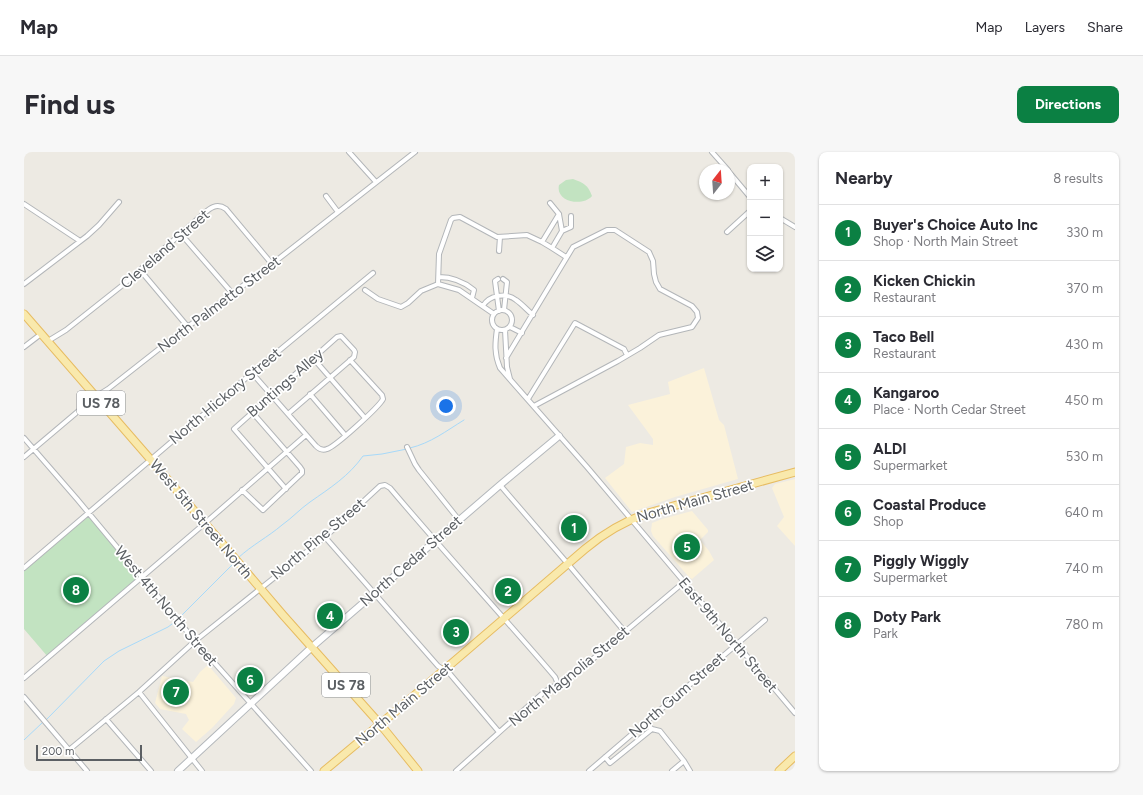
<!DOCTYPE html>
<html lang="en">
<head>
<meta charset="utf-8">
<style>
  :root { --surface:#fff; --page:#f7f7f7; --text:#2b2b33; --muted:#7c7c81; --line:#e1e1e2; --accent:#0b8043 }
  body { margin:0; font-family:Figtree,sans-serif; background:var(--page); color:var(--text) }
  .controls { position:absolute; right:12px; top:12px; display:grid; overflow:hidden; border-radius:8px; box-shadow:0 1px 3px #0004 }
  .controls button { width:36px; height:36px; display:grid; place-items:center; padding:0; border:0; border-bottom:1px solid var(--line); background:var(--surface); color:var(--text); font:20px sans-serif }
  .compass { position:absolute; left:675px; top:12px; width:36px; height:36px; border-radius:50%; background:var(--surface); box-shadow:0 1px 3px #0004; rotate:17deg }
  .scale { position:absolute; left:12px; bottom:10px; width:106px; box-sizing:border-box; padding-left:4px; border:2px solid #5b5f63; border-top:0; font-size:11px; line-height:14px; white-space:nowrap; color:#5b5f63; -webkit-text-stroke:3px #fff; paint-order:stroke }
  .you { position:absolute; left:422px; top:254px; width:14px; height:14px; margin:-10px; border:3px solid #fff; border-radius:50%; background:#1a73e8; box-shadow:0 0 0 6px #1a73e833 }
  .badge { display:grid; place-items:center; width:26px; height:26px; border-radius:50%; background:var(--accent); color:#fff; font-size:13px; font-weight:700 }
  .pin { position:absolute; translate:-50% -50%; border:2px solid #fff; box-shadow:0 1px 4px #0006 }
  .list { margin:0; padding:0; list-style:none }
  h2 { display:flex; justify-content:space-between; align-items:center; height:52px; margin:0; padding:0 16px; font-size:17px }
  h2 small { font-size:13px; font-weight:400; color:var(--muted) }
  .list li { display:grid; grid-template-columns:26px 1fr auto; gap:12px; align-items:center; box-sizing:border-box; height:56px; padding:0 16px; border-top:1px solid var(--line) }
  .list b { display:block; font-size:15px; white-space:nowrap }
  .list p { margin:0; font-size:13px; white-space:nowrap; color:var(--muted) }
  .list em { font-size:13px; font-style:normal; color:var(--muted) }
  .icon { flex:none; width:22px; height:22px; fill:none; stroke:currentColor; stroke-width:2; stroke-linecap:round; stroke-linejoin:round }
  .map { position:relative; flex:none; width:771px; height:619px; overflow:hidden; border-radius:8px }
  header { display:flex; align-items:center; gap:24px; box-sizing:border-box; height:56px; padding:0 20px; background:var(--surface); border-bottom:1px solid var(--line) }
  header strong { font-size:19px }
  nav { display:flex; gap:22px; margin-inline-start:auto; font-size:14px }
  .intro { display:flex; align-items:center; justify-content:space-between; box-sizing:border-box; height:96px; padding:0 24px }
  h1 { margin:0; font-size:28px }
  .button { padding:10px 18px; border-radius:8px; background:var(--accent); color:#fff; font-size:14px; font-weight:700 }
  main { display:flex; gap:24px; padding:0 24px }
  aside { flex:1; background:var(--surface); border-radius:8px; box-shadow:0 1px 3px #0004 }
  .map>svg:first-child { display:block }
</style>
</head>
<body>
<header>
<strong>Map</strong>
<nav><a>Map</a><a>Layers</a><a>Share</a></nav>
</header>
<div class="intro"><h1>Find us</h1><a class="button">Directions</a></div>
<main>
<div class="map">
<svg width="771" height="619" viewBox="0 0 771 619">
  <rect width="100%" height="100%" fill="#edeae3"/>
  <path fill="#fbf2da" d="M680,216L695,268L700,273L714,327L651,345L608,360L581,326L600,312L602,295L616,291L629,293V287L604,253L646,242L644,230Z
    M771,327V394L753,374L760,365L748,336L751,332Z
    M668,359L684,378V380L676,388L685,399L690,408L668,427L665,425L629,384L627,379L628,371L638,367Z
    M184,513L212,546L210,552L188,576L172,590L158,577L165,568L162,562L136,557L131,551L138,524L169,530L176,520Z"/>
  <path fill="#c2e3c1" d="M549,27C560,31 564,33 568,44C559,55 531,50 535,33L542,28Z
    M64,361L118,425L24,505L0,477V416Z"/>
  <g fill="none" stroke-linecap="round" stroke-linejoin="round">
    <path stroke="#a7d9f9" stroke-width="1" d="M386,296C407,291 422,279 440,268
      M214,406C228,393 244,385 258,373C268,366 276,357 286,350C306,336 325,324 339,304L358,302L383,297
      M155,466L211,410
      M23,567L80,509L95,499L144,475L152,469
      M0,588L18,571"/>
    <defs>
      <path id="street" d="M325,0L352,30
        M688,0L704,18
        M705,20L726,45
        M302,44L314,60
        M526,51L535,62L538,79
        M0,52L56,89
        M756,66L771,75
        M703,80L726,59
        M157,82L208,141
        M528,96L518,90L535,62
        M475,99L476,85
        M542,105L528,96L538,79L547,75V64
        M116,118L164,175
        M415,125C428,125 440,130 450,138L448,146
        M474,127L471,129L475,159
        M479,127L483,130L480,158
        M0,132L63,84L75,73L95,50
        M341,138L354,147L377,155L384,151L397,139L414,132
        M459,154C465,143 482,140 492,148C498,152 503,158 509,163
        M468 168a10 10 0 1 1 20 0a10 10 0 1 1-20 0Z
        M470,162L435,138L414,132L415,102L427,68L429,66L436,65L473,85L503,83L518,90
        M486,175L498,181
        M473,177C471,191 470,202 476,216L563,315L771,561
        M481,178L483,215L486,227
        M24,189L42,178L100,132L178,63C185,57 192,50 202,57L248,112
        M0,195L17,182
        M289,206L341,266
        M482,206L549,95L583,78H591L625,100L629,109L630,122L632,130L636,137L668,154L673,160L674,166L668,175L635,183L616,196L594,209L510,254
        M228,221L292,294C295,297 298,299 303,297C311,295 355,255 359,247L358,243L326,208
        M286,242L321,283
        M504,247L551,171L600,197L603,203
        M0,286L53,347L171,489L287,619
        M383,295L391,312L395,318L435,368
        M0,305L71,245L84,237L154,182L248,112L391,0
        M476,333L544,412L601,480
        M262,337L210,277L313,185L317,184L330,198L331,200L330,205L264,262
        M218,338L239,358L278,321V318L276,315L228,260
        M301,385L414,514L426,522L475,580
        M0,416L228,221L349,121
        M0,526L180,372L282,283
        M115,540L178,619
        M0,545L63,619
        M82,567L127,619
        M621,571L628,577L636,579L660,609
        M45,598L115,540L171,489L301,385L356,334L361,333L366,336C420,400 477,462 531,525L534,532
        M581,605L586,611L628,577
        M432,619L519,541C529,534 541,529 551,522L660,430
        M565,619L741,468
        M648,619L660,609L666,619"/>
      <path id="secondary" d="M154,619L288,495L476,333L535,284"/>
      <path id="primary" d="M0,162L127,308L259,463L356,572L394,619
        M300,619L385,548L561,397C580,381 601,369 624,361L771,320
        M755,619L771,604"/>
    </defs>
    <use href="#street" stroke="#b3b6b9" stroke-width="6"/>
    <use href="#secondary" stroke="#b4b8bc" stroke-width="8"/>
    <use href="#primary" stroke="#e7bc62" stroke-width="9"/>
    <use href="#street" stroke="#fff" stroke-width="4"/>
    <use href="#secondary" stroke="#fff" stroke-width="6"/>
    <use href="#primary" stroke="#f9e9ac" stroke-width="7"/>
  </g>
  <g text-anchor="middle" stroke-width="3.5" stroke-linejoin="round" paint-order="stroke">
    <g fill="#fff" stroke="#8c8f92" stroke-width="1">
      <rect x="53" y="239" width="48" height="24" rx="3"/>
      <rect x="298" y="521" width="48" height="24" rx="3"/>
    </g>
    <g font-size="14" font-weight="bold" fill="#5b5f63">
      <text x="77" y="256">US 78</text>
      <text x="322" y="538">US 78</text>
    </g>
    <g font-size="15" fill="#5b5f63" stroke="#fff">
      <text transform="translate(141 97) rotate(-41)" y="5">Cleveland Street</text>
      <text transform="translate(195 152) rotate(-37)" y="5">North Palmetto Street</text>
      <text transform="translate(261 231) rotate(-41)" y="5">Buntings Alley</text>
      <text transform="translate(201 244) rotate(-40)" y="5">North Hickory Street</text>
      <text transform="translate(671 349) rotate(-16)" y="5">North Main Street</text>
      <text transform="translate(177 367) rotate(50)" y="5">West 5th Street North</text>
      <text transform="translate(294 387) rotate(-40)" y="5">North Pine Street</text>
      <text transform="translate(387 409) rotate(-41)" y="5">North Cedar Street</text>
      <text transform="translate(142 454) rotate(50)" y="5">West 4th North Street</text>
      <text transform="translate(704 483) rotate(50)" y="5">East 9th North Street</text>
      <text transform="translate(545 524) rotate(-39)" y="5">North Magnolia Street</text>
      <text transform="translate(653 543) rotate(-41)" y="5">North Gum Street</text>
      <text transform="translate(380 552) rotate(-40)" y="5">North Main Street</text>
    </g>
  </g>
</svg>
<div class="controls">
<button>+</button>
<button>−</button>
<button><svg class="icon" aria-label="layers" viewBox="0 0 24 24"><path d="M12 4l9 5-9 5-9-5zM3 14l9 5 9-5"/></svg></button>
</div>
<svg class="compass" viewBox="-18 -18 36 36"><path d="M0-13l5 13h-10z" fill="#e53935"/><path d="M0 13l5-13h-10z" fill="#7c7c81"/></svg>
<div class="scale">200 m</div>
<div class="you"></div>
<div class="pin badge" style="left:550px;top:376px">1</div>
<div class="pin badge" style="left:484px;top:439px">2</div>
<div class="pin badge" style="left:432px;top:480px">3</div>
<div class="pin badge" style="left:306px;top:464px">4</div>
<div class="pin badge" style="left:663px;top:395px">5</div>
<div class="pin badge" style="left:226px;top:528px">6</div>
<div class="pin badge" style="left:152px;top:540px">7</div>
<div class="pin badge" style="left:52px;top:438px">8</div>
</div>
<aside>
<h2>Nearby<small>8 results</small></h2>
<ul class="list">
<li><span class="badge">1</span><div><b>Buyer's Choice Auto Inc</b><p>Shop · North Main Street</p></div><em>330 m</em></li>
<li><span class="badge">2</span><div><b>Kicken Chickin</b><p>Restaurant</p></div><em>370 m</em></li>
<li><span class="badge">3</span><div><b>Taco Bell</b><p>Restaurant</p></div><em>430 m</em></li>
<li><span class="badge">4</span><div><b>Kangaroo</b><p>Place · North Cedar Street</p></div><em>450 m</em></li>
<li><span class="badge">5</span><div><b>ALDI</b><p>Supermarket</p></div><em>530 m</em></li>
<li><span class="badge">6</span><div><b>Coastal Produce</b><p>Shop</p></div><em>640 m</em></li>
<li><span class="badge">7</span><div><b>Piggly Wiggly</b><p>Supermarket</p></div><em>740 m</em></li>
<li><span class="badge">8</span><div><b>Doty Park</b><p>Park</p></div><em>780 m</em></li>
</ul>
</aside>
</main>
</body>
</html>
